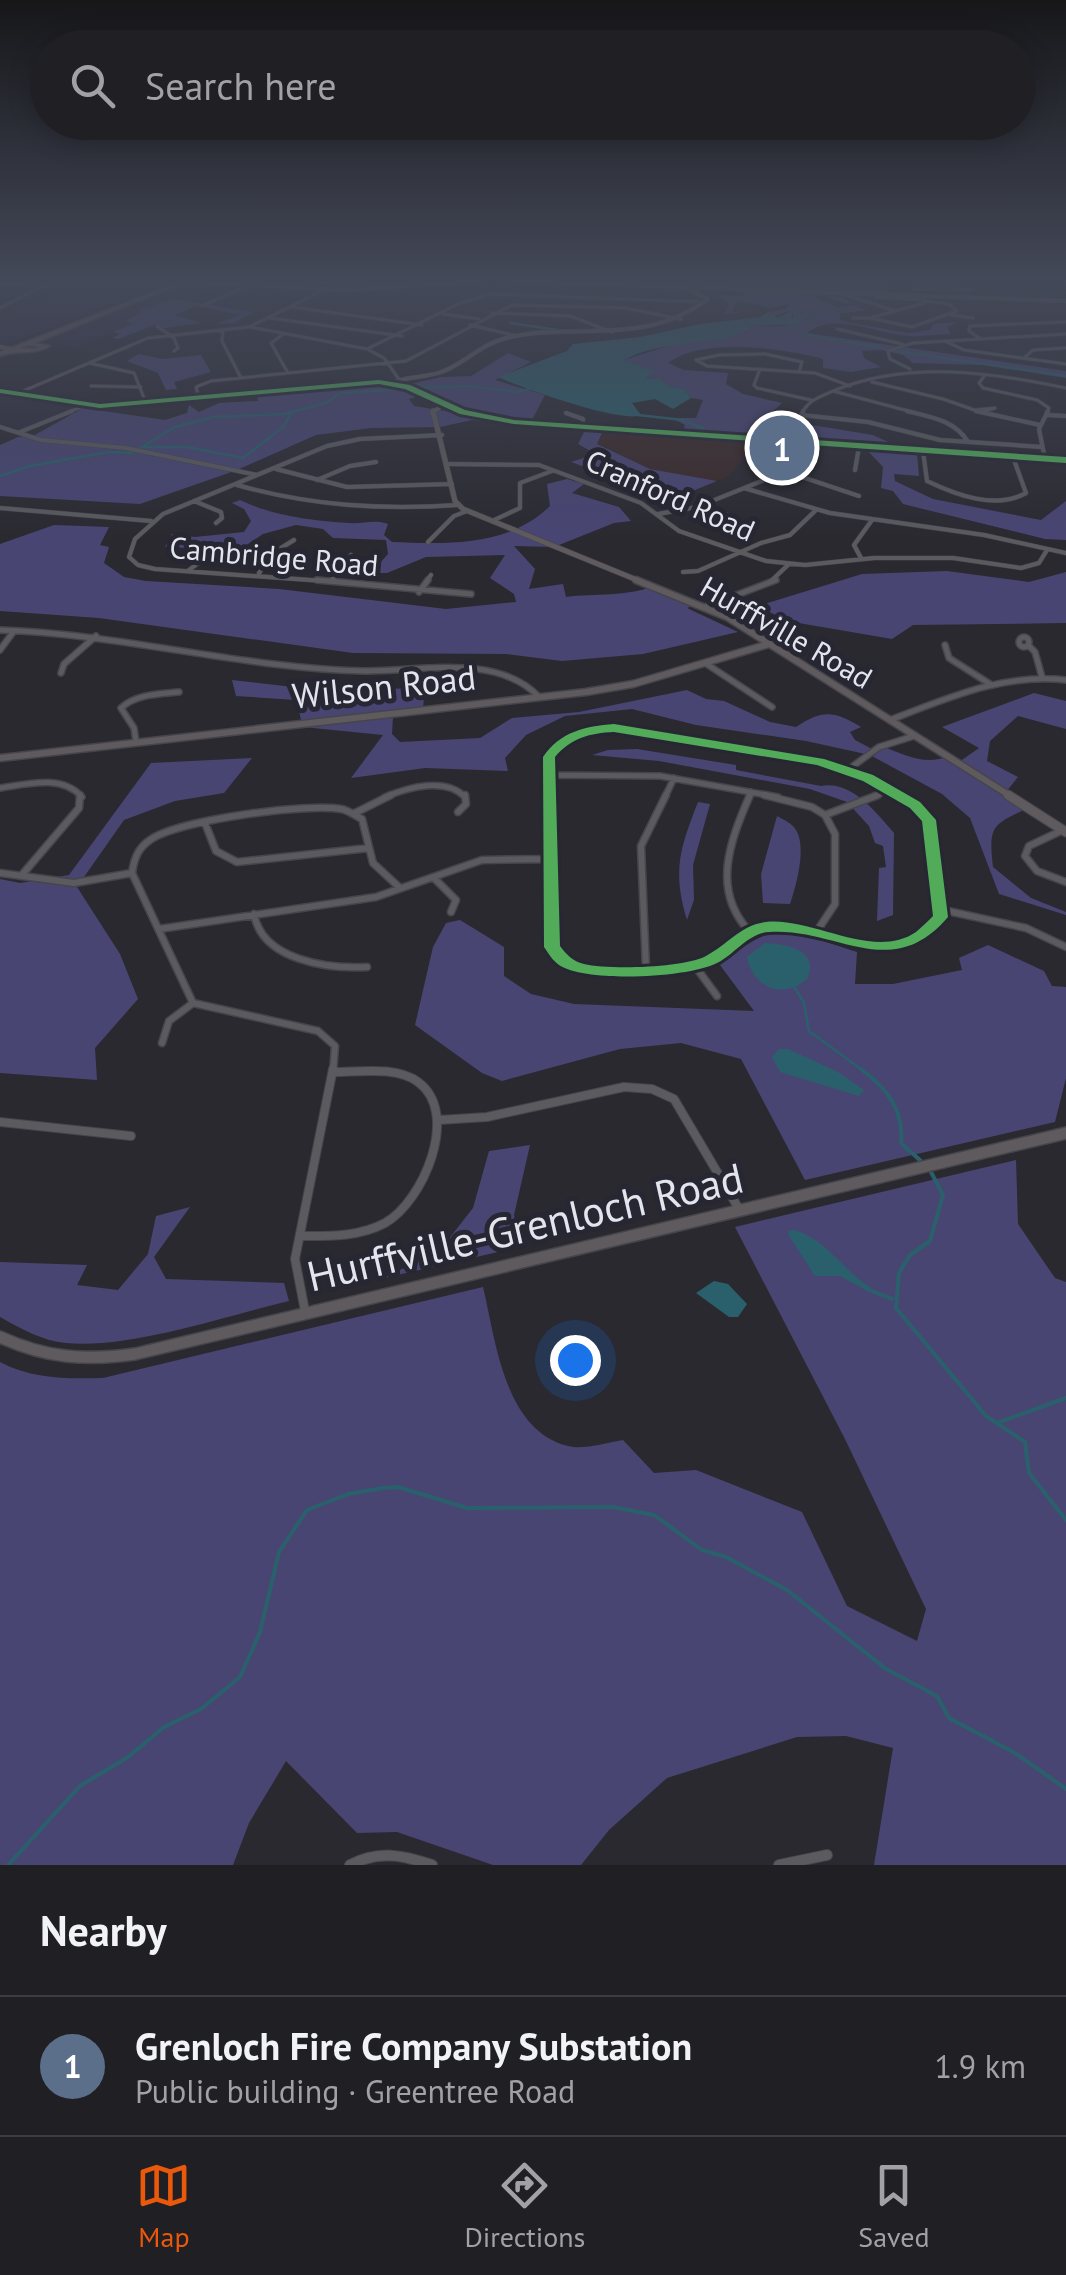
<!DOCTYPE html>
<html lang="en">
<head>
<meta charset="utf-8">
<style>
  :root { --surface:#201f24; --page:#28272c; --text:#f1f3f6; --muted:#a2a2a6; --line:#3d3d41; --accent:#ea580c }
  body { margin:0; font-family:"PT Sans",sans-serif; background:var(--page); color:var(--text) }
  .you { position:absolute; left:575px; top:1360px; width:35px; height:35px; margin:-25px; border:8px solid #fff; border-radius:50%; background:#1a73e8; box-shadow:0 0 0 15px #1a73e833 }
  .badge { display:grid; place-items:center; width:65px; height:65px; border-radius:50%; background:var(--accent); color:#fff; font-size:32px; font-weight:700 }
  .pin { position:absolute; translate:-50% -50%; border:5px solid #fff; box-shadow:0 2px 10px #0006 }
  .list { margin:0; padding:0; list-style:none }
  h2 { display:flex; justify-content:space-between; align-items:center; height:130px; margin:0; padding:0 40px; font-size:42px }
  h2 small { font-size:32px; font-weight:400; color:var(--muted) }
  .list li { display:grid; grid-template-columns:65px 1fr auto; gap:30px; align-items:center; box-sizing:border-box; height:140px; padding:0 40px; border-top:2px solid var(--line) }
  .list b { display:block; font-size:38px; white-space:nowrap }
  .list p { margin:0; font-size:32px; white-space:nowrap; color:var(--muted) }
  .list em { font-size:32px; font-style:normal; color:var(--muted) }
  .icon { flex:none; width:55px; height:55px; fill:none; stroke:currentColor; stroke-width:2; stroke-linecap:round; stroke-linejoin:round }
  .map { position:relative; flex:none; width:1066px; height:1865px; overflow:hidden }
  .search { position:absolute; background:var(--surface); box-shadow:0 5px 25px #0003; left:30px; right:30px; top:30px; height:110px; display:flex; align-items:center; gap:25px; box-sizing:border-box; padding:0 35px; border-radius:55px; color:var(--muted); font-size:38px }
  .sheet { height:270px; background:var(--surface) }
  nav { display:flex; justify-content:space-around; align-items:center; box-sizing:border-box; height:140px; border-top:2px solid var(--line); background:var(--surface); font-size:28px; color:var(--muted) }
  nav a { display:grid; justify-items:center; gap:5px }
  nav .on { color:var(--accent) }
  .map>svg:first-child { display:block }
</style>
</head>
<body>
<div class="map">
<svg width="1066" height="1865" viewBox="0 0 1066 1865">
  <rect width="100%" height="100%" fill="#2a2930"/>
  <path fill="#2f2c3b" d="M77,280H177L0,346V321Z
    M184,283L224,285L188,301L174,299L145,311L133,324L76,348L36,341Z
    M0,393L76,407L24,430L0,425Z"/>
  <path fill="#3a2929" d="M603,430L757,441L729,476L717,481L650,469L596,443Z"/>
  <path fill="#484573" d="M786,280H866L886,284L885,293L698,286L764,288Z
    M750,291L827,294L814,297L838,308L850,305L866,310L839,314L841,321L908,333L930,330L933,324L958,322L947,327L951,334C937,334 923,337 910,336C877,335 835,310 807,333L1066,371V378L984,365L913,363L903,355L881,350L862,351L864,358L881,367L851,372L823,368V359C783,348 702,337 668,363L684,370L728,373L726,384L743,394L782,403L768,416L778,430L770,437L683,431L685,425L672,418H696L703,400L691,398L684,389L668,386L661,379L645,378L655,372L624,360L680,342L720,339L745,332L748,326C772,325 800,330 817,310L793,320V310L771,317L772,311L786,309L788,304L771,308L737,301L732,312L742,313L725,314L729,304L715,295L741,296Z
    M174,299L253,312L234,323L216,324L240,315L197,306L174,315L201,323L164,328L156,324L119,339L112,338L120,334L113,332L133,324L126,321L143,312L139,310Z
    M508,353L531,362L495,380L545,395L532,420L464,409L410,384L441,377L471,376Z
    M139,354L163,359L201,355L211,372L174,382L177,389L166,390L158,373L127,361Z
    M371,384L400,389L416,397L409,399L414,406L545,427L472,420L440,427L371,428L316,435L237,470L140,504L0,496V445L18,437L33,436L83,408L165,420L187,413L189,405L199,412L219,403L258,401L257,395Z
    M806,424L873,435L897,446L805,439L809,434Z
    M585,430L603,431L597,444L650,469L717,481L673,499L571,462L596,454L578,444Z
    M867,450L917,453L919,476L894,474L895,481L933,499L1041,520L1066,501V540L1045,539L903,504L893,491L881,488L883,467Z
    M567,479L584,484L572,493L619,507L631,521L614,523L554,547L514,546L535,569L529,589L563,584L566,597C597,593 626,597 654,586L698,604L687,608L738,632L643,654L562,661L506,654L353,653L99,618L0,611V544L54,525L109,527L100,545L109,547L104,563L124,577L146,581L279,589L446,609L516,602L514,594L490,578L505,555L426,557L387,573H371L388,554L386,540L333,538L323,529L296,525L263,534L242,548L192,542L189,548L165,547L172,534L195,537L244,532L251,521L244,509L232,503L240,500C274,516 312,521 349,523C363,524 375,519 388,524L384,535L392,542C447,544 508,547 550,506L547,484Z
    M947,571L1029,582L1066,572V623L913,625L892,639L787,621L758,606L862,574Z
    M232,680L293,687L425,689L423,707L393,717L392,734L400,742L480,738L512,718L579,712L687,690L706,699L724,701L770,722L796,727C823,709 834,711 861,727L850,732L855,740L874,750L882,746C905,755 925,766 949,756L959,762L979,748L942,727L1034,693L1066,701V729L1018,716L990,741L987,761L1018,777L1006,792L1030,807C993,825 988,824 993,867L1031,898L1066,912V915L999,894L970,818L942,794L870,755L806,741L696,725L632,709L565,716L526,735L505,758L508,771L425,768L351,778L383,735L303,727L296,700L236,696Z
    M637,749L736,765V770L821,786C851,780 876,812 894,833L893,915L877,921L879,868L886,867L883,846L875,843L869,826L847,802L810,789L659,761L592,755L608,750Z
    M252,758L224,793L175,801L124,820L77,887L120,954L138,999L95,1048L97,1080L0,1073V879L20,883L69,875L151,763Z
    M698,802L710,804L693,865L694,900L687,920C672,871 680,848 698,802Z
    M777,816C784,820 792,823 796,830C807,848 796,886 790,904L763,903L761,874Z
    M460,920L504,947V976L531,994L574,1004L754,1011L720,965C780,915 787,931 857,952L855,984H893L962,970L959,958L988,945L1044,971L1052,986L1066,987V1078L1055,1122L805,1180L741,1059L681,1043L620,1049L502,1081L482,1073L415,1025L433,947L446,923Z
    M530,1145L514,1215L520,1247L384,1278L440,1250L473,1208L489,1151Z
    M1016,1160L1018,1224L1055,1278L1066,1282V1865H874L893,1748L846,1736L797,1737L667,1778L609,1830L581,1865H493L397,1832L357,1833L286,1761L249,1823L233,1865H0V1362C32,1379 67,1379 103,1378L483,1287C496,1341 504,1430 568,1446C583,1450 606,1443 623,1440L654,1473L696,1470L802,1512L847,1606L917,1641L926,1609L845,1439L735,1227Z
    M190,1207L154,1257L166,1279L284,1283L289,1301C225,1316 130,1349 66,1343C42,1341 20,1328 0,1317V1262L87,1265L77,1285L118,1290L148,1254L156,1216Z"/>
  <path fill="#2a606c" d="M794,310L791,319L818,310L798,324L748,326L750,329C713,349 663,338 624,360L656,372L645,378L661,379L668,386L684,389L691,398L673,409L655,399L632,403L641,415C623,424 521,388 498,377L567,351L573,344L640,337L700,324L760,317L769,311L777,318Z
    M765,943C787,944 820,950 807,979C783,1000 753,988 747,957Z
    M779,1049H788L838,1072L864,1090L859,1096L780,1072L772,1057Z
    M794,1230C828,1240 842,1270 870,1287L866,1290L840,1276H815L789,1236L788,1231Z
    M714,1281L728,1284L747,1304L738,1317H729L696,1293Z"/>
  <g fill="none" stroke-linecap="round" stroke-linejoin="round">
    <path stroke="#2a606c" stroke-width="2.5" d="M671,280L731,287
      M800,286L809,280
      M784,289L802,288
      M791,311L800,293
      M510,323L558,330
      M789,325L810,336L883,348
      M897,351L1066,376
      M415,388L468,386L518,392L532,388
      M638,415L683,420L704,429
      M144,447H187L243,458L283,427L291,414
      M0,476L30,466L109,452L132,453L175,427L214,417L284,414L326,403L341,393L405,389
      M795,988L804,1003L809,1031L865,1072"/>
    <path stroke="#2a606c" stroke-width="4" d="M861,1069C887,1088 904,1110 901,1143L922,1162
      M931,1172L943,1195L930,1241L910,1255L899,1273L896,1308L986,1416L1025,1442L1029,1473L1066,1520
      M867,1289L892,1299
      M997,1423L1066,1398
      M8,1865L80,1786L128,1757L164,1727L201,1709L240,1677L260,1632L279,1552L307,1510L348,1494L383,1488L398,1487L467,1508L613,1507L654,1515L702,1550L726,1557L787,1590L886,1669L937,1696L949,1718L1015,1753L1066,1789"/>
    <defs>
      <path id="street-far5" d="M743,280H756
        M894,280L942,283
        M0,283L60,287
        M296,287L312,280
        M914,289L971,290
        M842,294L896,311
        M923,296L924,303L870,318L912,327L957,311L949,304L924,301
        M833,297L847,302
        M875,297L924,300
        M202,306L249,285
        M292,307L422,325
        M0,308L55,280
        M492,313L570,316L612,332
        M443,314L479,319
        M951,315L973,318
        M270,318L402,336
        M853,318H870
        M470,325L517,336
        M157,326L174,338L178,348L174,351
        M250,327L367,349L384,358L398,378
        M837,329L902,344
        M223,330L222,341L241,378
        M282,335L271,343L288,373
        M979,338L969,331L970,326L1066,322
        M945,341L964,350L1066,364
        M367,349L458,304L490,294L706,302
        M765,354L802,362L799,372L707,366L696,360L719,355Z
        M1024,358L1033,350L1066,348
        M89,363L134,373L146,403
        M760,369L754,385L757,388L811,400
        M910,369L890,359L888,351L913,343L1066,334
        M799,372L815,373L850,386
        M985,375L979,383L983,388L1037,400L1049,408L1046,413
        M872,382L943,399L983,413
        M91,386L141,387
        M833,391L916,413
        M16,394L148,338L249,327L326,289
        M199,398L196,387L211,381L406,361L512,305L625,308L681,319
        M974,410L995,408L982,412
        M66,413L84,406
        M802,413C809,400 819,397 833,391C907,360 990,372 1066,388"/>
      <path id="street-far4" d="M907,411C930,417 955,420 968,442
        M976,411L1040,425
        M566,413L583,419V427
        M801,415L868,422L940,440L1042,447
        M1048,415L1066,416
        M0,427L41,440L126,448L257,475
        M20,432L72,411
        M797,442L803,411
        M923,451L927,481C956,495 996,510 1026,493L1013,457
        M1045,459L1039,429L1048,411
        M448,464L539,465L641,503L679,531L766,561L805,565L874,558H953L1021,568L1039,563L1047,550
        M763,464L859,496
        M276,469L347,487L452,484
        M855,470L859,447
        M317,480L350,466L376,462
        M237,485C311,506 381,510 458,505
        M744,488L830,513L984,535L1066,553
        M194,501L221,512L222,518L216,523
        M697,507L732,516
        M0,508L151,521
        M658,514L697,507L784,472
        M492,521L520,508V483L552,471
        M428,542L454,516L467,511
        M861,558L854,545L872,520
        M189,570L204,559
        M683,572L698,571L761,543L790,535L815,511
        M259,573L273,553L294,540
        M332,580L351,555
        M338,582L155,569L138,565L129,557L135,539L163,514L327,446L360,439L442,435
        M426,582L431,575
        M770,582L789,564"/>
      <path id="street-far3" d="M317,580L471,594
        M419,592L428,580
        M705,607L776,580
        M0,630C122,634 241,668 364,671C419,672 496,652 539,697
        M1019 642a5 5 0 1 1 10 0a5 5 0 1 1-10 0Z
        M945,645L949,658L990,684
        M1028,645L1035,652L1042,677
        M0,650L14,631
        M705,663L772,707
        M61,673L64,664L96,636
        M890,720C948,698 1003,673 1066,680
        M136,742L134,728L121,708C136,694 159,694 179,692
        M849,769L879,747L914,736
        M548,775L660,776L778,797
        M0,788C27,784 62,774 82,797
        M385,797C409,787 446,777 465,797
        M550,797L549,757L554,749L577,734L614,728L819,762L868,778L902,797
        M665,797L674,778
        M749,797L751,792
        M873,797L888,789"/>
      <path id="street-far2" d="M550,795L552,947C560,958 568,965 582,969C614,976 681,974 710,960C731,950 744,929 769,927C839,923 878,975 941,917L929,820L915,805L898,795
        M764,795L812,807L825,815L835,834V904L815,934
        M458,812L466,804L465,795
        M355,813L391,795
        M825,815L878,795
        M205,823L216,851L237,862L369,848
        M1063,830L1029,846L1025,856L1037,871L1066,882
        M0,873L74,883L132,873
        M21,876L79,808L80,795
        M434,878L456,900L451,912
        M943,910L1026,928L1066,947
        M254,914C262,960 327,969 367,967
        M159,929L376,897L482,860L551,859
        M749,931C711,890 730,841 750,795
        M695,966L717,996
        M646,969L641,846L666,795
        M162,1043L169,1021L193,1003
        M333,1072L335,1046L318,1031L193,1003L132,873C134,859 138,848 150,840C177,820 307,803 341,809C348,810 356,816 362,819L373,863L400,888"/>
      <path id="street-far1" d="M439,1120L487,1117L624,1087L652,1089L674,1099L739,1209
        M0,1122L131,1136
        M301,1236C329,1236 359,1237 385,1223C423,1202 461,1113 418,1082C396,1066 360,1072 334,1072
        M305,1311L295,1259L333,1069"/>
      <path id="street" d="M350,1865C379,1850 403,1855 432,1865
        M779,1865L827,1855"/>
      <path id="secondary-far4" d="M179,281L345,290L491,280L1066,301
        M0,347L11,349
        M391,383C408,376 427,378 444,371C466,362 482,344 506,338C579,321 641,348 708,299L690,290
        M0,391L100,406L379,382L407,387L471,413
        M432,413L443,405"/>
      <path id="secondary-far3" d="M433,411L455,501L463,509L642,582
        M461,411L514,422L1066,460"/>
      <path id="secondary-far2" d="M636,580L727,617L1012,797
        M0,758L586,692L633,684L769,644"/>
      <path id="secondary-far1" d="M1008,795L1066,832"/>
      <path id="secondary" d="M0,1337C46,1358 85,1361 135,1354L1066,1133"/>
      <path id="highway" d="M184,280H191L35,343L50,346C33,356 18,349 0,356V352ZM29,345L40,347L34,349L20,348Z"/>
    </defs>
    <use href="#street-far5" stroke="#45454b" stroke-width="4"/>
    <use href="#street-far4" stroke="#45454b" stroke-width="5"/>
    <use href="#street-far3" stroke="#45454b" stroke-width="8"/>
    <use href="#street-far2" stroke="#45454b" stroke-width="9"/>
    <use href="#street-far1" stroke="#45454b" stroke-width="10"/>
    <use href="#street" stroke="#45454b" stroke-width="12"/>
    <use href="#secondary-far4" stroke="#45454b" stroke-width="5"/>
    <use href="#secondary-far3" stroke="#45454b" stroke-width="6"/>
    <use href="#secondary-far2" stroke="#45454b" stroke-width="9"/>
    <use href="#secondary-far1" stroke="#45454b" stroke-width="11"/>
    <use href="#secondary" stroke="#45454b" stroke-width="14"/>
    <use href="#highway" stroke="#45454b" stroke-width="3"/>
    <use href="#street-far5" stroke="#5a5a5f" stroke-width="2.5"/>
    <use href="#street-far4" stroke="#5a5a5f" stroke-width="4"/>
    <use href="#street-far3" stroke="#5a5a5f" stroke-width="5"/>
    <use href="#street-far2" stroke="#5a5a5f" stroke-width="6"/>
    <use href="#street-far1" stroke="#5a5a5f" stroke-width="8"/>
    <use href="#street" stroke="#5a5a5f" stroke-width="10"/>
    <use href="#secondary-far4" stroke="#5e5a5d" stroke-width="4"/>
    <use href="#secondary-far3" stroke="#5e5a5d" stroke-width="5"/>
    <use href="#secondary-far2" stroke="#5e5a5d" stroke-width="6"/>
    <use href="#secondary-far1" stroke="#5e5a5d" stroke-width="9"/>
    <use href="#secondary" stroke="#5e5a5d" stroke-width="11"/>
    <use href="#highway" fill="#685957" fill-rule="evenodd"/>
    <defs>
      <path id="cycleway" d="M379,380L410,385L465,410L514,420L1066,457V463L514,424L460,414L405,389L379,384L100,408L0,393V389L100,404Z
        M614,724L824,759L873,775L920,802L936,820L948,917C891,984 837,927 769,932C748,933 735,954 717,963C688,978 586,983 559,965C553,961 548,953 544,947L543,757C560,732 585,726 614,724ZM614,732L817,765L863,781L910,808L922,821L933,916C928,921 922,927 916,932C873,961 813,917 766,922C741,925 727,945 706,956C683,968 609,970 584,964C572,961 567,955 560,946L555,757C571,738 590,733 614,732Z"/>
    </defs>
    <use href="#cycleway" stroke="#272633" stroke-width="6"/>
    <use href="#cycleway" fill="#51ab58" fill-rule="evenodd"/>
  </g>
  <linearGradient id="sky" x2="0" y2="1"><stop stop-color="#17171a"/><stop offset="0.52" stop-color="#444959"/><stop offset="1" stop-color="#444959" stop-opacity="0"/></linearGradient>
  <rect width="1066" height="541" fill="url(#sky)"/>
  <g text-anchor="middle" stroke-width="10" stroke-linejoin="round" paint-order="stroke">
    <g font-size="30" fill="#e4e4ed" stroke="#272633">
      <text transform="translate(670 496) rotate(24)" y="10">Cranford Road</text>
      <text transform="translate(274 557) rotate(5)" y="10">Cambridge Road</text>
      <text transform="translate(786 633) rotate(30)" y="10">Hurffville Road</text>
    </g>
    <g font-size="35" fill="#e4e4ed" stroke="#272633">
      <text transform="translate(384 687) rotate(-6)" y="12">Wilson Road</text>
    </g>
    <g font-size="42" fill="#e4e4ed" stroke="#272633">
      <text transform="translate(525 1227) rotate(-13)" y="15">Hurffville-Grenloch Road</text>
    </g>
  </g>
</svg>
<div class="you"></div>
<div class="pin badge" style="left:782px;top:448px;background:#5c6f8a">1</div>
<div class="search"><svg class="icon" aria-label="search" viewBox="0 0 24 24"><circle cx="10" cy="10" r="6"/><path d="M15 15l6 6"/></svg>Search here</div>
</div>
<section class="sheet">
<h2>Nearby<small></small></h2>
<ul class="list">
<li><span class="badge" style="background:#5c6f8a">1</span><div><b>Grenloch Fire Company Substation</b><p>Public building · Greentree Road</p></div><em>1.9 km</em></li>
</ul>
</section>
<nav>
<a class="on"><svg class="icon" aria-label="map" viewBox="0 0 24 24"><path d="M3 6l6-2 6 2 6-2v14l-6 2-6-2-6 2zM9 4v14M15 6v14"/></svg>Map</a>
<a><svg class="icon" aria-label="directions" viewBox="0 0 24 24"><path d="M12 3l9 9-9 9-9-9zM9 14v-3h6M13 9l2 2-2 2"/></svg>Directions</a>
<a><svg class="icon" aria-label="saved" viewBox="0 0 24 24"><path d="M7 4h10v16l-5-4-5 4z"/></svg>Saved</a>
</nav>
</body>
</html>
